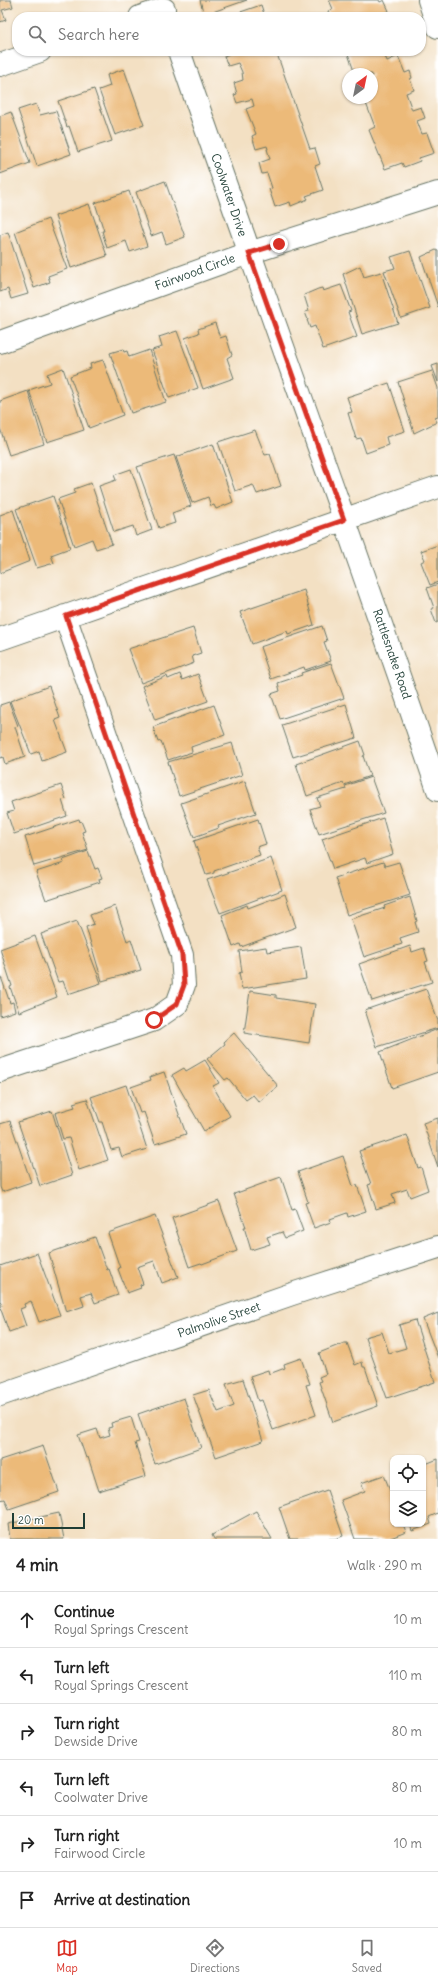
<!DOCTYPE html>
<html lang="en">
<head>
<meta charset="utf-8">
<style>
  :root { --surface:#fff; --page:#f6f6f6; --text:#222; --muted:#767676; --line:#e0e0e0; --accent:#d93025 }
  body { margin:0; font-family:Delius,sans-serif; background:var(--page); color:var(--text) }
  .controls { position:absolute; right:12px; bottom:12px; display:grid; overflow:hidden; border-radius:8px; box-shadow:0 1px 3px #0004 }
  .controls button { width:36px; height:36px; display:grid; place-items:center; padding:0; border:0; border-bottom:1px solid var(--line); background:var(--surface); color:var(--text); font:20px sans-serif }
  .compass { position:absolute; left:342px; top:68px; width:36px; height:36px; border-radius:50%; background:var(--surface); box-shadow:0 1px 3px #0004; rotate:33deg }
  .scale { position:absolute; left:12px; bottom:10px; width:73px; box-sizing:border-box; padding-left:4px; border:2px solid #1f3d34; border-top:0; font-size:11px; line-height:14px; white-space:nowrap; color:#1f3d34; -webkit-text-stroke:3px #fff; paint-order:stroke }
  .stop { position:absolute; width:12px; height:12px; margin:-9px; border:3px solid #d93025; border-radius:50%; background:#fff }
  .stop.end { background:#d93025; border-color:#fff; box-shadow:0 1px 4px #0008 }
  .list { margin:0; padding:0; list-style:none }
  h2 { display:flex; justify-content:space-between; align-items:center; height:52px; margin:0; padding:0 16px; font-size:17px }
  h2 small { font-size:13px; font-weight:400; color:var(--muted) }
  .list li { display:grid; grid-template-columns:26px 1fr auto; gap:12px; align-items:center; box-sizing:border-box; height:56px; padding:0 16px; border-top:1px solid var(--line) }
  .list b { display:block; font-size:15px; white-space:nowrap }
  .list p { margin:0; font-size:13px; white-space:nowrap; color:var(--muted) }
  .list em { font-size:13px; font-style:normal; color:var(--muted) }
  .icon { flex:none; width:22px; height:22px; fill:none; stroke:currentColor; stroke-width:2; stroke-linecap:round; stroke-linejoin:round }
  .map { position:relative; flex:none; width:438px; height:1539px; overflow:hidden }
  .search { position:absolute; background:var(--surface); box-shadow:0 1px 3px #0004; left:12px; right:12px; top:12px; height:44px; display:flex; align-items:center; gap:10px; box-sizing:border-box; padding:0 14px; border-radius:16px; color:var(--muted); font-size:15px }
  .sheet { height:388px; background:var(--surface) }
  nav { display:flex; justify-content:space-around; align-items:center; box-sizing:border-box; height:56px; border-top:1px solid var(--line); background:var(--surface); font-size:11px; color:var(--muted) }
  nav a { display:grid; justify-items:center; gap:2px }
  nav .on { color:var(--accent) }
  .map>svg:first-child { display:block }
</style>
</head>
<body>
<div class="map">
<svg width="438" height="1539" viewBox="0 0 438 1539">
  <rect width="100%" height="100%" fill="#fff"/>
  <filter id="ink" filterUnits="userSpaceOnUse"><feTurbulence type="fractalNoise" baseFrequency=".025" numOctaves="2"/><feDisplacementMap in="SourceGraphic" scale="8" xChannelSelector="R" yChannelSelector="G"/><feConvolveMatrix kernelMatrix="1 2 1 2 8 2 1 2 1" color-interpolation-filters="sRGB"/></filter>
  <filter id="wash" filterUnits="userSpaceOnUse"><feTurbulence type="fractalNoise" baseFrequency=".012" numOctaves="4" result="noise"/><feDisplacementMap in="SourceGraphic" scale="16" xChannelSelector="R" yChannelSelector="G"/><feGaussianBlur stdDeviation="0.9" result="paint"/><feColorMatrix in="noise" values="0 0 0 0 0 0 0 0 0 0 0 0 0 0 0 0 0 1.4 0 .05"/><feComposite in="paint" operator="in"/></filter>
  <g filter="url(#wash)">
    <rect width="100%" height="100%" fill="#f3e0c3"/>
    <g id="blocks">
      <path fill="#ecba79" d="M0,0H11L13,7L2,10L6,20L0,22Z
        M200,0H247L204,15Z
        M329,0H379L380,2L384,0L389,11L378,15V17H330L328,11L333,9Z
        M261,5L265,17H226Z
        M228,51H276L310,149L315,148L320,164L315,166L323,190L306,196L308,199L291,206L290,202L275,207L269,189L272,188L267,173L262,174L259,163L270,159L267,149H268L267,146L256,149L252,136L256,134L246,109L254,106L252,99L237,103L234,95L237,94L234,83L243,80L242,72L238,63L228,66L224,56L229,54Z
        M347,51H392L384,54L387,61L398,56L405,73L410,71L412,78L410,79L414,90L406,93L412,110L421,107L425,118L417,121L422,134L427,133L434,153L419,158L420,161L404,167L402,163L385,169L369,130L375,127L364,98H372V74H355Z
        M124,69L144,125L115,135L99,90L110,86L107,75Z
        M94,89L112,141L78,152L69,126L67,127L58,101Z
        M36,104L40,115L56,111L71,154L37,166L18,110Z
        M11,112L30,163L0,174V116Z
        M165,181L185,237L166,244L162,232L151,236L136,192Z
        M129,191L147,246L130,252L126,241L107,248L102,231H104L95,203Z
        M89,204L107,256L71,268L55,216Z
        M48,219L67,269L48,276L50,282L34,288L15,232Z
        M8,232L28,294L11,299L8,289L0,292V235Z
        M436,250L438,251V307L421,257Z
        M410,251L430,308L401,318L384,271L395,268L391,257Z
        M360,266L364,277L381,272L398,323L362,334L343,274Z
        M341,285L351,311L348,312L357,337L323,349L315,326L310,328L307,320H308L305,312L309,311L304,295L318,289L322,288L323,291Z
        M215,323L220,338L226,336L232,355L227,358L234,378L203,389L185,338L199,333L198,329Z
        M177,331L198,388L169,398L152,350L162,347L159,337Z
        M123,349L124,352L127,351L129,357L149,350L166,402L131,413L110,353Z
        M103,360L123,415L89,428L70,376L91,368L90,364Z
        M438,364V382L432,366Z
        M63,368L84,430L47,442L29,390L50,383L47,374Z
        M432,371L438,388V417L435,418L437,422L414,433L398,382Z
        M389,383L405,431L386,437L388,445L366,453L361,438L356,439L348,413L352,412L347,397Z
        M28,391L44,444L9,455L0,428V401Z
        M255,430L265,455L270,454L281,486L257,494L253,485L235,491L218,442Z
        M213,444L233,502L216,509L214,505L211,506L208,497L192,503L176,457Z
        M174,455L191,506L172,513L175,523L159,528L137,467Z
        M131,469L152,530L136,536L133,526L114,532L99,486L116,480L114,475Z
        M91,483L112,544L96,549L92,539L74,546L58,499L75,493L74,489Z
        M53,496L70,548L51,555L54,563L37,568L16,509Z
        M13,510L30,561L0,573V515Z
        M438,545V582L430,585L421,562L425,560L421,551Z
        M438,584V622L436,623L431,609L434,608L427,588Z
        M304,590L314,625L288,634L287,631L252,644L240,612Z
        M322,626L327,641L324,642L331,661L305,670L304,667L271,679L260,647Z
        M193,628L201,653L192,656L194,663L141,683L128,649Z
        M331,663L344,698L280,719L271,694L280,691L278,683L302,675L301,673Z
        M180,674L182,680L198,674L208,701L155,720L142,686L167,676L168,679Z
        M49,686L60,718L55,720L67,752L42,761L39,751L31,754L10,701Z
        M9,702L18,726L15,727L25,757L5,764L3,757L0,758V705Z
        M346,704L356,738L293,757L282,725Z
        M214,705L225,735L191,747L192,752L168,760L161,741L158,742L153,727Z
        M360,741L365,755L363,756L370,776L344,785L343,783L307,796L296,764Z
        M232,743L242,775L179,796L168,762Z
        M371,777L384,813L319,834L310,809L320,806L317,798L346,789L345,786Z
        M245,781L256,813L218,826L219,828L194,837L181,803Z
        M61,785L66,799L62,800L67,816L14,834L7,813L14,811L11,802Z
        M383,818L393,854L367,863L365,858L333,869L322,839Z
        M79,819L80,822L81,821L85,831L82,832L88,850L34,866L25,837Z
        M258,819L266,844L257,847L260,855L214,871V873L206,875L194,841Z
        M88,851L95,869L98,868L102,878L99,879L100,882L46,900L36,872L64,863L63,860Z
        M271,858L282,890L220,913L207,880Z
        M383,862L385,866L399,862L410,895L347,915L335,878Z
        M285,894L296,927L241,947L240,944L233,947L222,915L247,905L248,908Z
        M410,897L417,921L415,922L418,932L400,938L402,944L364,957L351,919L385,908L384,906Z
        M115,906L127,941L131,939L141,970L102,981L86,927L94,924L90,915Z
        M77,921L101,983L68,994L63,981L58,982L41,934Z
        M35,936L57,997L19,1012L10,987L12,986L0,949Z
        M410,946L412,952L424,948L428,961L425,962L432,982L372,1001L359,964Z
        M266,947L267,952L301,947L306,979L242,989L239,973L242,972L239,951Z
        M0,974L10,1003L13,1002L15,1011L0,1016Z
        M426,989L438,1021V1028L377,1047L365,1010Z
        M250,991L276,995V998L315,1004L309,1043L244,1033Z
        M438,1029V1072L392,1088L380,1052Z
        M234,1033L278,1086L259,1102L253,1095L246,1100L228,1078L225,1080L207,1059L225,1044L224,1042Z
        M205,1060L219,1083L213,1086L230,1116L204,1131L172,1075L184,1068L186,1071Z
        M164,1072L186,1134L155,1144L144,1112L140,1113L131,1087L151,1080L150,1077Z
        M126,1085L147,1149L122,1157L119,1148L111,1150L102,1122H100L91,1097Z
        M87,1099L108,1160L79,1170L69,1138L63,1139L55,1113L75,1107L73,1103Z
        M52,1111L72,1175L40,1186L18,1122Z
        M438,1118V1167L423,1123Z
        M10,1121L31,1182L2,1192L0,1187V1124Z
        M407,1135L418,1168L421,1167L428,1190L410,1197L407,1189L392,1194L395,1203L376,1209L368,1185L371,1184L359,1151Z
        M343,1156L353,1186L357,1185L366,1211L348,1217L347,1213L330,1219L331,1222L314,1228L305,1203L308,1202L298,1172Z
        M281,1177L292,1210L295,1209L303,1231L285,1238L282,1232L267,1237L270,1244L251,1250L244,1227H246L234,1194Z
        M219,1201L237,1251L202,1264L201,1263L189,1267L172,1218Z
        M155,1216L178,1277L162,1283L154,1261L137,1267L143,1284L140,1285L141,1288L127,1293L118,1269L120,1268L108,1233Z
        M95,1237L107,1270L109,1269L118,1295L95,1303L91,1293L81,1296L84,1306L66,1312L49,1253Z
        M37,1253L60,1315L39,1322L31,1301L24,1304L25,1307L20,1309L26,1326L9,1332L0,1307L2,1306L0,1301V1266Z
        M438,1313V1358L423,1319Z
        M415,1320L435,1382L387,1398L365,1337L382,1332L389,1353L406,1348L399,1325Z
        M344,1343H347L355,1365L362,1362L363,1367H365L378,1406L333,1422L319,1382L321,1381L319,1377L326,1374L319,1353Z
        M301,1358L310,1384L306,1385L316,1415L273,1430L262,1400L258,1401L250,1376L268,1370L269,1374L285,1368L284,1364Z
        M243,1379L263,1441L216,1457L193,1395L209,1390L218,1412L234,1406L226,1384Z
        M184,1398L201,1448L155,1464L138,1414Z
        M131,1417L139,1442L135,1443L146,1476L99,1491L88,1457L86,1458L78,1435L97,1429L100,1438L110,1435L108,1428L112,1427L111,1423Z
        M43,1446L59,1492L9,1509L5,1499L0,1500V1460Z
        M438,1459V1513L429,1517L431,1524L412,1531L410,1524H423V1465Z
        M384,1475L393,1498V1524H403L406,1532L388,1539H355L341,1500L365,1491L361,1483Z
        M327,1490L343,1536L335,1539H290L279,1507Z
        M256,1511L272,1539H214L212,1535Z
        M59,1513L64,1539H10L8,1524Z"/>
    </g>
  </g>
  <g filter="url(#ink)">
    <use href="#blocks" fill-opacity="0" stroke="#697666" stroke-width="1"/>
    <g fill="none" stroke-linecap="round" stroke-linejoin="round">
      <defs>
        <path id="minor" d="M429,0L438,27
          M140,17L164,9
          M179,51C264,298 355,543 438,790
          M0,65L40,51
          M0,342L249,253L438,193
          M0,639L438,487
          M0,1071L154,1020L177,1004L184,985L182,955L65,616
          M0,1395L292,1294L438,1247"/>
      </defs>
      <use href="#minor" stroke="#697666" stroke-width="24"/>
      <use href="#minor" stroke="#fff" stroke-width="22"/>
    </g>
  </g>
  <g fill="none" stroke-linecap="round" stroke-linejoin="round" filter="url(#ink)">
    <path stroke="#d93025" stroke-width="5" d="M154,1020L177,1004L184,985L182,955L66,616L344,520L249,253L279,244"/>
  </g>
  <g text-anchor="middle" stroke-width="4" stroke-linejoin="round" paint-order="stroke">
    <g font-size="12" fill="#1f3d34" stroke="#fff">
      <text transform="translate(229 195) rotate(71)" y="4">Coolwater Drive</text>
      <text transform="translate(195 272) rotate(-20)" y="4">Fairwood Circle</text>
      <text transform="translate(392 654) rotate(71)" y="4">Rattlesnake Road</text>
      <text transform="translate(219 1320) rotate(-19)" y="4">Palmolive Street</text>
    </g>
  </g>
</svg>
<div class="controls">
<button><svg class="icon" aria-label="locate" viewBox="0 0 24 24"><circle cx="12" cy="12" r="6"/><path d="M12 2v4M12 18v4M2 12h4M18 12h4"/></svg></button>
<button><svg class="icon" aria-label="layers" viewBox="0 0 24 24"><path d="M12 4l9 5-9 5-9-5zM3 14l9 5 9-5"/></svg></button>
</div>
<svg class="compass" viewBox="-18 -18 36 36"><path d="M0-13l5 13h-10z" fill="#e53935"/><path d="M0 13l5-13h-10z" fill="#767676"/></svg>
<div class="scale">20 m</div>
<div class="stop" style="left:154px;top:1020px"></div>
<div class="stop end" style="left:279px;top:244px"></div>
<div class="search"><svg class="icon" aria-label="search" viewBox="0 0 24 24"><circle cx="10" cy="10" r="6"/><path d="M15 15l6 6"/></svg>Search here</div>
</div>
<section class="sheet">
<h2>4 min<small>Walk · 290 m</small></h2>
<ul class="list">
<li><svg class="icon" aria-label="ahead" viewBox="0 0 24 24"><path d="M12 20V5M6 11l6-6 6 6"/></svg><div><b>Continue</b><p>Royal Springs Crescent</p></div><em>10 m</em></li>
<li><svg class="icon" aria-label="left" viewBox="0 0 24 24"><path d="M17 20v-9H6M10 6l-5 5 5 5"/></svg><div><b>Turn left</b><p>Royal Springs Crescent</p></div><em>110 m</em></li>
<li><svg class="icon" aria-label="right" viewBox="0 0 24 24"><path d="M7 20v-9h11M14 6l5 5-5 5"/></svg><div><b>Turn right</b><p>Dewside Drive</p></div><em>80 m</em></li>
<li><svg class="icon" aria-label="left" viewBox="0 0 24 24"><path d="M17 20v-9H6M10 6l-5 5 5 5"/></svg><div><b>Turn left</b><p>Coolwater Drive</p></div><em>80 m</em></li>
<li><svg class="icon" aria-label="right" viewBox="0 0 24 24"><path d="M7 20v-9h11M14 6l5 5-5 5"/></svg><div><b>Turn right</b><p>Fairwood Circle</p></div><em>10 m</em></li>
<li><svg class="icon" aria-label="arrive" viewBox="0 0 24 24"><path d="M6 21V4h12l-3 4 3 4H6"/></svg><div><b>Arrive at destination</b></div></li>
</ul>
</section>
<nav>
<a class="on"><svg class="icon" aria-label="map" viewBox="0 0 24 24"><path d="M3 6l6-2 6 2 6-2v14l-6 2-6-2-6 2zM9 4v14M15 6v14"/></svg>Map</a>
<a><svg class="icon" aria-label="directions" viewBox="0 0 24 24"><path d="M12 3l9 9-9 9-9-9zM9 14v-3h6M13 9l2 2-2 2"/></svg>Directions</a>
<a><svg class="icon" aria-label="saved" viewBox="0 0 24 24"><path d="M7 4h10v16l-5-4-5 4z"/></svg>Saved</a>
</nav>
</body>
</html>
